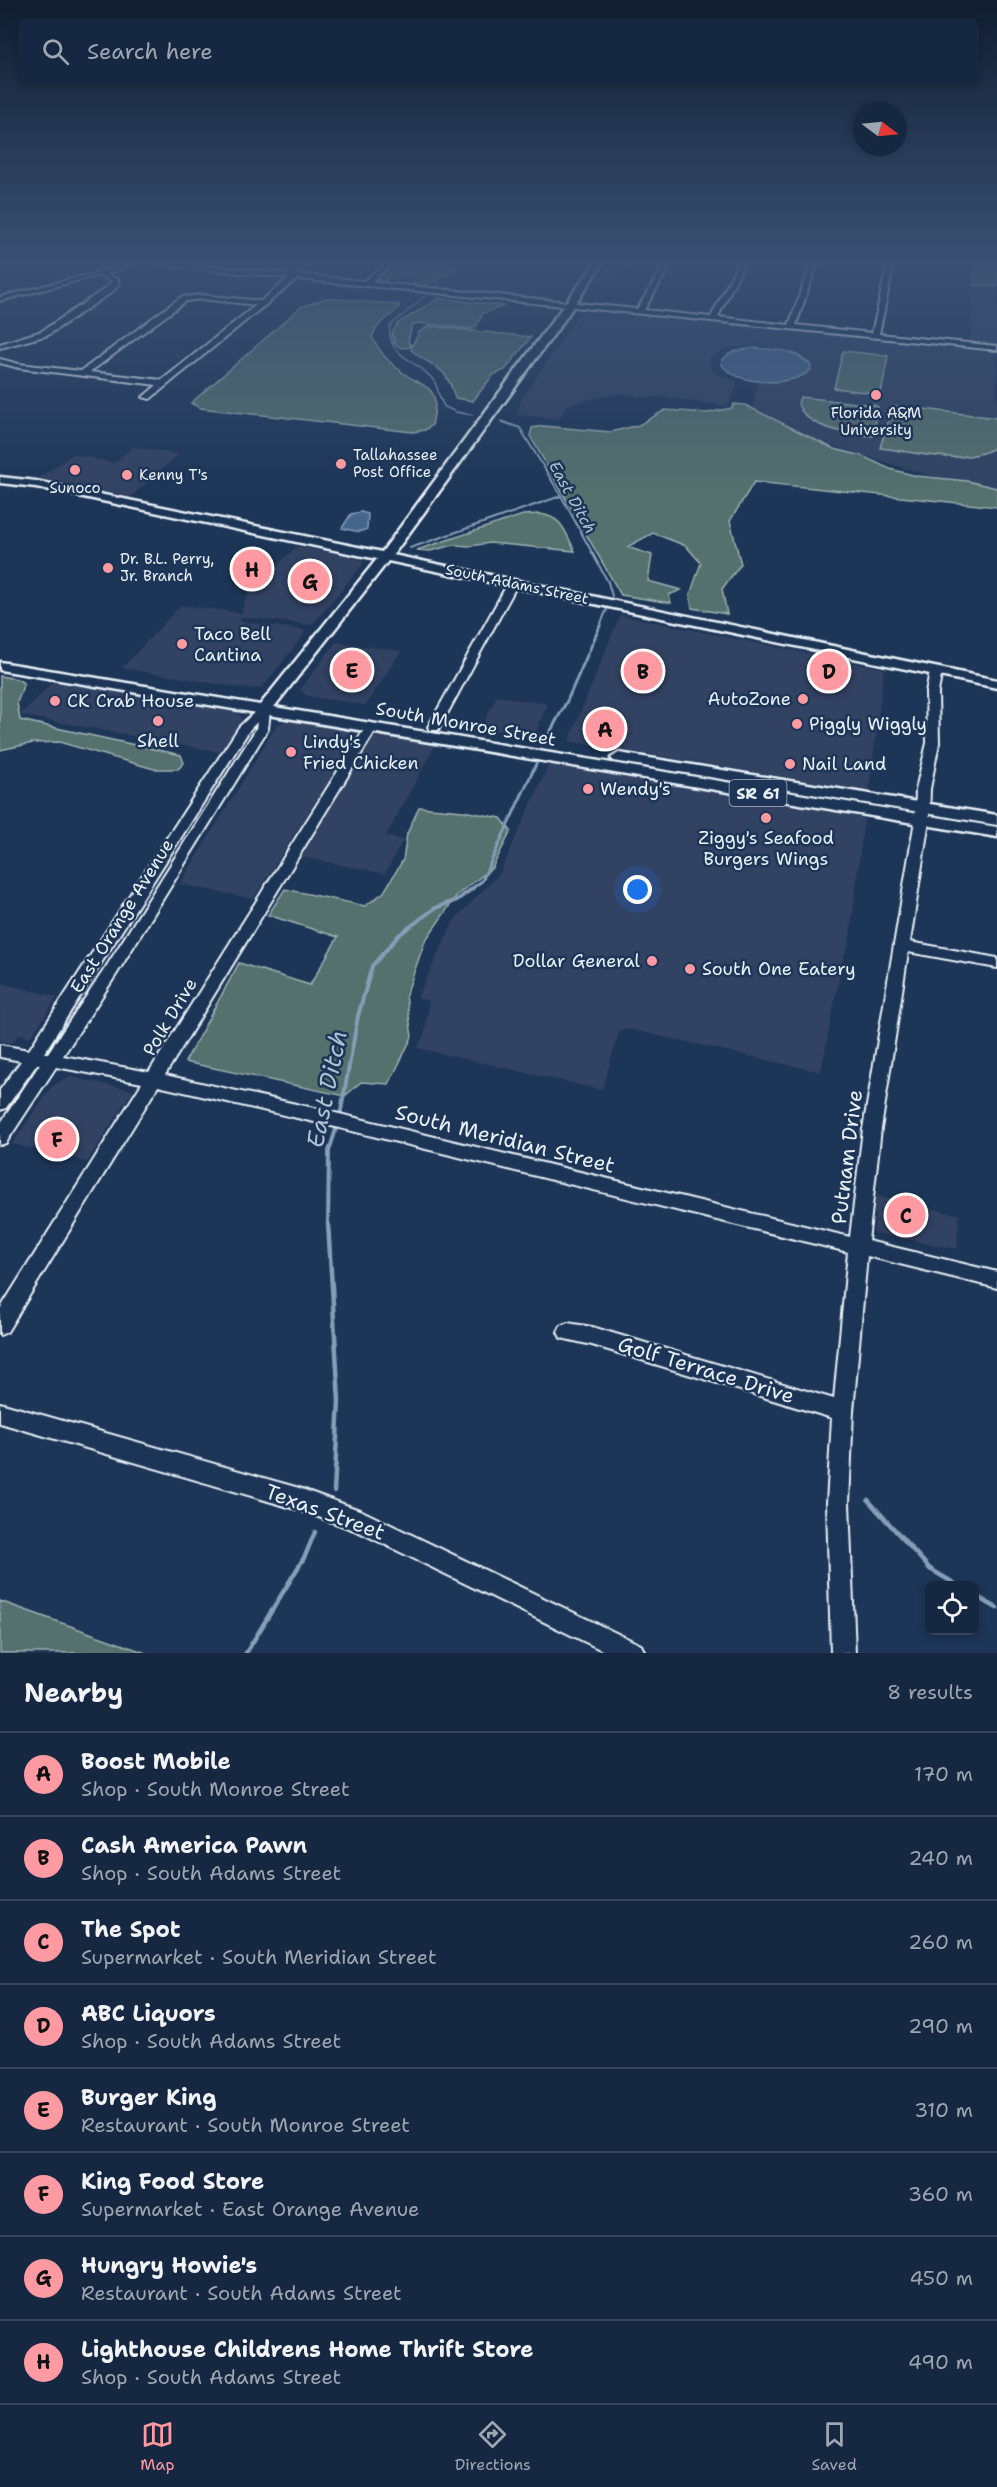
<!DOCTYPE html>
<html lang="en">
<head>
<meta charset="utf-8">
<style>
  :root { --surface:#162841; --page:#1f3048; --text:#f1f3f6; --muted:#9ea6b1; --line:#35445a; --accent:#ff9aa2 }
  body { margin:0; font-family:"Shantell Sans",sans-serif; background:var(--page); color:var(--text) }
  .controls { position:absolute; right:18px; bottom:18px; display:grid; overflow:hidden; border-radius:9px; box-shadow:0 3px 9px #0003 }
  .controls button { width:54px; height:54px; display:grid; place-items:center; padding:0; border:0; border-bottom:2px solid var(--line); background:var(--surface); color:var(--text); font:30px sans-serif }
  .compass { position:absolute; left:853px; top:102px; width:54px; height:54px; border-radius:50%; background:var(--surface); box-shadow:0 3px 9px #0003; rotate:106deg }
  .you { position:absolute; left:638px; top:890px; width:21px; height:21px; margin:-15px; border:4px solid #fff; border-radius:50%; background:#1a73e8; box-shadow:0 0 0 9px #1a73e833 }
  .badge { display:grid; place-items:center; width:39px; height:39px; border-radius:50%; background:var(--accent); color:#111; font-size:20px; font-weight:700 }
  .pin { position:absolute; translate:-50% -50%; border:3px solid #fff; box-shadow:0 2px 6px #0006 }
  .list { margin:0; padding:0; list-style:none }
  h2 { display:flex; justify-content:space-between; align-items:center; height:78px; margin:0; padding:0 24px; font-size:26px }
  h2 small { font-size:20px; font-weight:400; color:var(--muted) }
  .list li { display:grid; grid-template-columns:39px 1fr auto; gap:18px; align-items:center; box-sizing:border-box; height:84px; padding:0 24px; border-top:2px solid var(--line) }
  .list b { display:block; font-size:22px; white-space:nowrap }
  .list p { margin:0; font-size:20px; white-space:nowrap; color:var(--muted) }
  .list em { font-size:20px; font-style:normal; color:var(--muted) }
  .icon { flex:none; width:33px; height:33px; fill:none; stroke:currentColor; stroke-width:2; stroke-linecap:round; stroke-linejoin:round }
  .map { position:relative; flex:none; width:997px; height:1653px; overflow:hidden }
  .search { position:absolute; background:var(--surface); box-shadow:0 3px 9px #0003; left:18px; right:18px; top:18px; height:66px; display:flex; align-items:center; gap:15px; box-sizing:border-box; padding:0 21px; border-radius:9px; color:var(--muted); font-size:22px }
  .sheet { height:750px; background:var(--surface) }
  nav { display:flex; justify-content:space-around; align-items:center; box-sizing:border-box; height:84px; border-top:2px solid var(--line); background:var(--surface); font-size:16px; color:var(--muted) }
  nav a { display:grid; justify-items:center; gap:3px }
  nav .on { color:var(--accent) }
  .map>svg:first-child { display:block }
</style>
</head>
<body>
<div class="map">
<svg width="997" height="1653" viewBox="0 0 997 1653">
  <rect width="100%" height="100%" fill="#1d3557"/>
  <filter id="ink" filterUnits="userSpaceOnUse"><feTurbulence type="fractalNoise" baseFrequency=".0167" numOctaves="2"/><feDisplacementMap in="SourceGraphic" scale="12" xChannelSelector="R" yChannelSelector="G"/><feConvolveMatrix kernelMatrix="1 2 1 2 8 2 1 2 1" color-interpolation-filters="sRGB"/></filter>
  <g filter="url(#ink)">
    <path fill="#334364" d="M608,263H632L617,285L593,283Z
      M974,285L997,287V496L829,445L752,409L766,345L729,348L711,356L709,364L711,369L721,376L738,382L728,406L657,397L644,398L620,393L569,404L559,419L517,415L521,400L580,312L588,310L607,312L970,349Z
      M133,447L179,454L131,497L39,478L73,454L114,463Z
      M297,546L357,558L364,563L312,625L240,617V621L304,630L303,636L262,688L248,689L122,668L181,605L241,613L246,597Z
      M620,615L884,669L869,791L569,741Z
      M336,642L401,651L366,705L307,696L300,690Z
      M55,680L231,710L237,712L242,718L220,752L20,715Z
      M497,696L548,704L534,736L481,728Z
      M285,721L352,730L357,737L253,899L180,884L277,725Z
      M380,735L436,744L386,836L403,840L385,874L298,856L369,740Z
      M549,764L864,818L849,945L843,958L821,1072L628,1029L619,1032L602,1090L417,1048L425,1033L429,1001L417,998L455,919L500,873Z
      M0,983L57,997L33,1034L26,1038L25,1034L19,1035L12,1043L0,1041Z
      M70,1077L133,1090L87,1162L12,1144L51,1088L63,1079Z
      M876,1196L959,1215L957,1249L874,1233Z"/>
    <path fill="#54706d" stroke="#9eb0b2" stroke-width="1.5" d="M394,263H447L455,268C446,278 435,278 425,286L413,285L416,276C395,271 391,284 371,281Z
      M975,263H997V287L974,285Z
      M326,298L400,305C394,317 379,318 372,337C379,351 389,363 402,372C429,392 441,384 432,425L425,430L412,432L200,408L191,403L301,307Z
      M439,298L504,306L483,313L476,327L470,329L418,323L412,325L408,342L412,346L419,332L429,326L531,337L505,370L493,375L473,401L455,398C446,364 435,370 411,350L412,347L401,348L394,343L392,333L397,324Z
      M843,351L888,356L881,394L834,388Z
      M800,397L874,405L878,407L873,436C851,435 804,428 798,403Z
      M734,404L745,405L834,449L862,456L890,469L917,476L967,481L997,488V507L754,482L730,521L741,564L722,589L727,614L692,608L690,595L701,563L686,546L653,533L627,547L652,555L648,581L681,590L669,595L671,603L621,595L530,436L532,428L543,426L611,432L639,425L665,410L707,413L732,408Z
      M899,406L997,418V447C959,467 919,452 880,448L892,407Z
      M540,514C563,517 565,532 575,551L490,543L470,546L454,545L430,551L417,550L523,515Z
      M0,676L17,679L24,683L17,703L20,720L181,755L184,763L178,769H154L59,742L33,743L0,750Z
      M419,807L463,811L501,818L511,831L492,868L457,895L425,941L406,995L412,1037L389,1084L361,1082L345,1096L185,1062L239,963L310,985L338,937L268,915L285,889L365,906L384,892L403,860L407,834Z
      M0,1601L146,1653H0Z"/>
    <path fill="#45668b" stroke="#869eb7" stroke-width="1.5" d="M755,348L785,351L797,355L810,364L811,369C795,388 732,386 721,363C726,350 743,350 755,348Z
      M361,512L368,514L367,529L359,532L342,528L351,514Z"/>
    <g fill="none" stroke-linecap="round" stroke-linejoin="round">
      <path stroke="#869eb7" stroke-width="1.5" d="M426,263L436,275L438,285L390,326C385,357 420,360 434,381C439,389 438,399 445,407L456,412L473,415
        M501,421L507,423"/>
      <path stroke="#869eb7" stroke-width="2" d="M503,422L520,428L563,499L608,582L612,596
        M410,548L561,496
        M599,628L607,609"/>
      <path stroke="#869eb7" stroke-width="3" d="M547,738L567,701L600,626
        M471,889L482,881L537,762"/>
      <path stroke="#869eb7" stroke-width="4" d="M340,1116L358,1016L372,966L399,935L435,908L457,900L473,888
        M328,1224L329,1151L337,1126"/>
      <path stroke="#869eb7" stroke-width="4.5" d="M328,1223L339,1401L334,1491
        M868,1500L930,1569L959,1586
        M974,1595L997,1608
        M246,1653L305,1556L315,1532"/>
      <defs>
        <path id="minor" d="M123,263H131L118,270L107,274L118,280L119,284L112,292L48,335L0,348V344L42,331L106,288L112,281L99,275L0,301V297L114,268Z
          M159,263H180L287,274L302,263H309L296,274L364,281L386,263H393L371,282L637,309L666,263H672L644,310L711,317L738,263H744L718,317L789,325L811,263H817L796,325L872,333L888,263H894L879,334L997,346V350L297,279L150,399L143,397L157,385L19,368L0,363V359L19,364L81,371L181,297L202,295L261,301L289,278L162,265ZM202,299L256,305L162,380L90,372L186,301Z
          M513,580L518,583L440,727L438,730H430L428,727L508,583Z
          M936,668L942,671L938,692L939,743L930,789L929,820L910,942L997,958V968L908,952L881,1129L868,1241L997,1272V1288L867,1256L853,1411L849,1503L855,1653H831L827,1503L832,1418L592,1345L561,1338L558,1332L561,1326L568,1323L592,1327L834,1399L848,1252L323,1124L158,1086L7,1332L0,1335V1309L142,1083L56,1067L6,1143L0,1145V1124L40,1064H37L6,1108L0,1110V1090L21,1061L0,1057V1045L29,1050L239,727L260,707L264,706L270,710L268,729L116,975L63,1056L149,1072L365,728L371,724L377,728L165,1075L323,1110L850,1237L863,1129L915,820L916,789L927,743L926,692L930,671ZM257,722L256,729L106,967L48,1053H44L250,729Z
          M0,1403L299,1488L362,1511L641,1645L645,1653H608L357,1531L299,1510L0,1423Z"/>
        <path id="major" d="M595,263H603L562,323L393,555L997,680V688L388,561L274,707L997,827V837L0,670V662L260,705L377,559L36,487L0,483V477L36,481L382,552Z
          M619,753L997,815V825L614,761L611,758Z"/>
      </defs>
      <use href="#minor" stroke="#e8f1f8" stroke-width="4"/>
      <use href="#major" stroke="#e8f1f8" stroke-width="5"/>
      <use href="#minor" fill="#1d3557" fill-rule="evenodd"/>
      <use href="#major" fill="#1d3557" fill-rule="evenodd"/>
    </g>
  </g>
  <linearGradient id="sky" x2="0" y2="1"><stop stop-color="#101d30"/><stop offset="0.53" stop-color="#3a5174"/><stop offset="1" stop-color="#3a5174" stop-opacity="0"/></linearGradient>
  <rect width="997" height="494" fill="url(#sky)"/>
  <g fill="#ff9aa2" stroke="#1d3557" stroke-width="2">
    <circle cx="876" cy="395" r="6"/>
    <circle cx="341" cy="464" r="6"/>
    <circle cx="75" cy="470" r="6"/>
    <circle cx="127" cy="475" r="6"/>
    <circle cx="108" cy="568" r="6"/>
    <circle cx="182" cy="644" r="6"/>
    <circle cx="803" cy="699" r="6"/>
    <circle cx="55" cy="701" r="6"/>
    <circle cx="158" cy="721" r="6"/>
    <circle cx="797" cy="724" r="6"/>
    <circle cx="291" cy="752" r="6"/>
    <circle cx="790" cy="764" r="6"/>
    <circle cx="588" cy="789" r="6"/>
    <circle cx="766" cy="818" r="6"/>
    <circle cx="652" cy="961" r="6"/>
    <circle cx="690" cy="969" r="6"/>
  </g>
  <g text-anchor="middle" stroke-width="5" stroke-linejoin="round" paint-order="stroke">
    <g font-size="15" fill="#e8f1f8" stroke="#1d3557" text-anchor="start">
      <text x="876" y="418" text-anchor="middle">Florida A&amp;M<tspan x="876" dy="17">University</tspan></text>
      <text x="353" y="460">Tallahassee<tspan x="353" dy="17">Post Office</tspan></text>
      <text x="139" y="480">Kenny T's</text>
      <text x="75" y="493" text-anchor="middle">Sunoco</text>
      <text x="120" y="564">Dr. B.L. Perry,<tspan x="120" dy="17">Jr. Branch</tspan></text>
    </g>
    <g font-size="15" fill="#e8f1f8" stroke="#1d3557">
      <text transform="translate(517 584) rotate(12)" y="5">South Adams Street</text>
    </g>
    <g font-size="16" font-style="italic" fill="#afc0d2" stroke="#1d3557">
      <text transform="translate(573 497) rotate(61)" y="6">East Ditch</text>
    </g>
    <rect fill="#1d3557" stroke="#abb9c8" stroke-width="1.5" x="729.5" y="780" width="57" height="26" rx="4.5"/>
    <g font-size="16" font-weight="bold" fill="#e8f1f8">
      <text x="758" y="799">SR 61</text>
    </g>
    <g font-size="18" fill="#e8f1f8" stroke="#1d3557" text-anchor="start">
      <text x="194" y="640">Taco Bell<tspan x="194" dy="21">Cantina</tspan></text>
      <text x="791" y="705" text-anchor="end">AutoZone</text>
      <text x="67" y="707">CK Crab House</text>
      <text x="809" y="730">Piggly Wiggly</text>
      <text x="158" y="747" text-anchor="middle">Shell</text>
      <text x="303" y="748">Lindy's<tspan x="303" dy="21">Fried Chicken</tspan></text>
      <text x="802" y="770">Nail Land</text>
      <text x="600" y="795">Wendy's</text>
      <text x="766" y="844" text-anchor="middle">Ziggy's Seafood<tspan x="766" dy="21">Burgers Wings</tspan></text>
      <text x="640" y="967" text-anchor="end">Dollar General</text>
      <text x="702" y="975">South One Eatery</text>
    </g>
    <g font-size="18" fill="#e8f1f8" stroke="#1d3557">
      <text transform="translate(466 724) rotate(10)" y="6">South Monroe Street</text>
      <text transform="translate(122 916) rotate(-58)" y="6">East Orange Avenue</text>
      <text transform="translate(170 1017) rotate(-59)" y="6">Polk Drive</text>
    </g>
    <g font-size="21" fill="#e8f1f8" stroke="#1d3557">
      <text transform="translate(505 1139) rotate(14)" y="7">South Meridian Street</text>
      <text transform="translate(847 1157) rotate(-83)" y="7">Putnam Drive</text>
      <text transform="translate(706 1370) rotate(17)" y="7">Golf Terrace Drive</text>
      <text transform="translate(325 1512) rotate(20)" y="7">Texas Street</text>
    </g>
    <g font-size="24" font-style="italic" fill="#afc0d2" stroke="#1d3557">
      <text transform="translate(327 1089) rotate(-78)" y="8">East Ditch</text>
    </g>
  </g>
</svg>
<div class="controls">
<button><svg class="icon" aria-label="locate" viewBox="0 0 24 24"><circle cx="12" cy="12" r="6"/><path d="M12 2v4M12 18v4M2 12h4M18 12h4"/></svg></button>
</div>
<svg class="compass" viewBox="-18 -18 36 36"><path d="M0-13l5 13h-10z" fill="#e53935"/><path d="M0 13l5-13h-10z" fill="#9ea6b1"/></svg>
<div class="you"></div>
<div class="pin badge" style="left:605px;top:729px">A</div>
<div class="pin badge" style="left:643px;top:671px">B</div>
<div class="pin badge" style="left:906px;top:1215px">C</div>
<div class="pin badge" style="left:829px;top:671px">D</div>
<div class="pin badge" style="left:352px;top:670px">E</div>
<div class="pin badge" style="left:57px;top:1139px">F</div>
<div class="pin badge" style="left:310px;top:581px">G</div>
<div class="pin badge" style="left:252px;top:569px">H</div>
<div class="search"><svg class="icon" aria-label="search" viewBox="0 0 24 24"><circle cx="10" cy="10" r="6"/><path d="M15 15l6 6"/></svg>Search here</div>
</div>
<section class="sheet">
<h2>Nearby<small>8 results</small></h2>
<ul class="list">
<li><span class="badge">A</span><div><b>Boost Mobile</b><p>Shop · South Monroe Street</p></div><em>170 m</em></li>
<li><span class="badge">B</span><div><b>Cash America Pawn</b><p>Shop · South Adams Street</p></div><em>240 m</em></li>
<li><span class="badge">C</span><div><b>The Spot</b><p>Supermarket · South Meridian Street</p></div><em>260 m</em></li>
<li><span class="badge">D</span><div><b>ABC Liquors</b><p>Shop · South Adams Street</p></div><em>290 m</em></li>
<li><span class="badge">E</span><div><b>Burger King</b><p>Restaurant · South Monroe Street</p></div><em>310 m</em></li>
<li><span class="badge">F</span><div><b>King Food Store</b><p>Supermarket · East Orange Avenue</p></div><em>360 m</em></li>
<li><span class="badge">G</span><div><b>Hungry Howie's</b><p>Restaurant · South Adams Street</p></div><em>450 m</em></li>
<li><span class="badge">H</span><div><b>Lighthouse Childrens Home Thrift Store</b><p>Shop · South Adams Street</p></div><em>490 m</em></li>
</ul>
</section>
<nav>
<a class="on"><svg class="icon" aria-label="map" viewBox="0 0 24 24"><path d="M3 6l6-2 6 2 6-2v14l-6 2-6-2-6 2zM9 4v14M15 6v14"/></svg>Map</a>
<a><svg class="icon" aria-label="directions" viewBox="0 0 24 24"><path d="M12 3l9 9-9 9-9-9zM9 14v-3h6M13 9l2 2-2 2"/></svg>Directions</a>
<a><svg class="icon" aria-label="saved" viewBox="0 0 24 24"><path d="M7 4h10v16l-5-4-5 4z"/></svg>Saved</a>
</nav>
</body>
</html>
